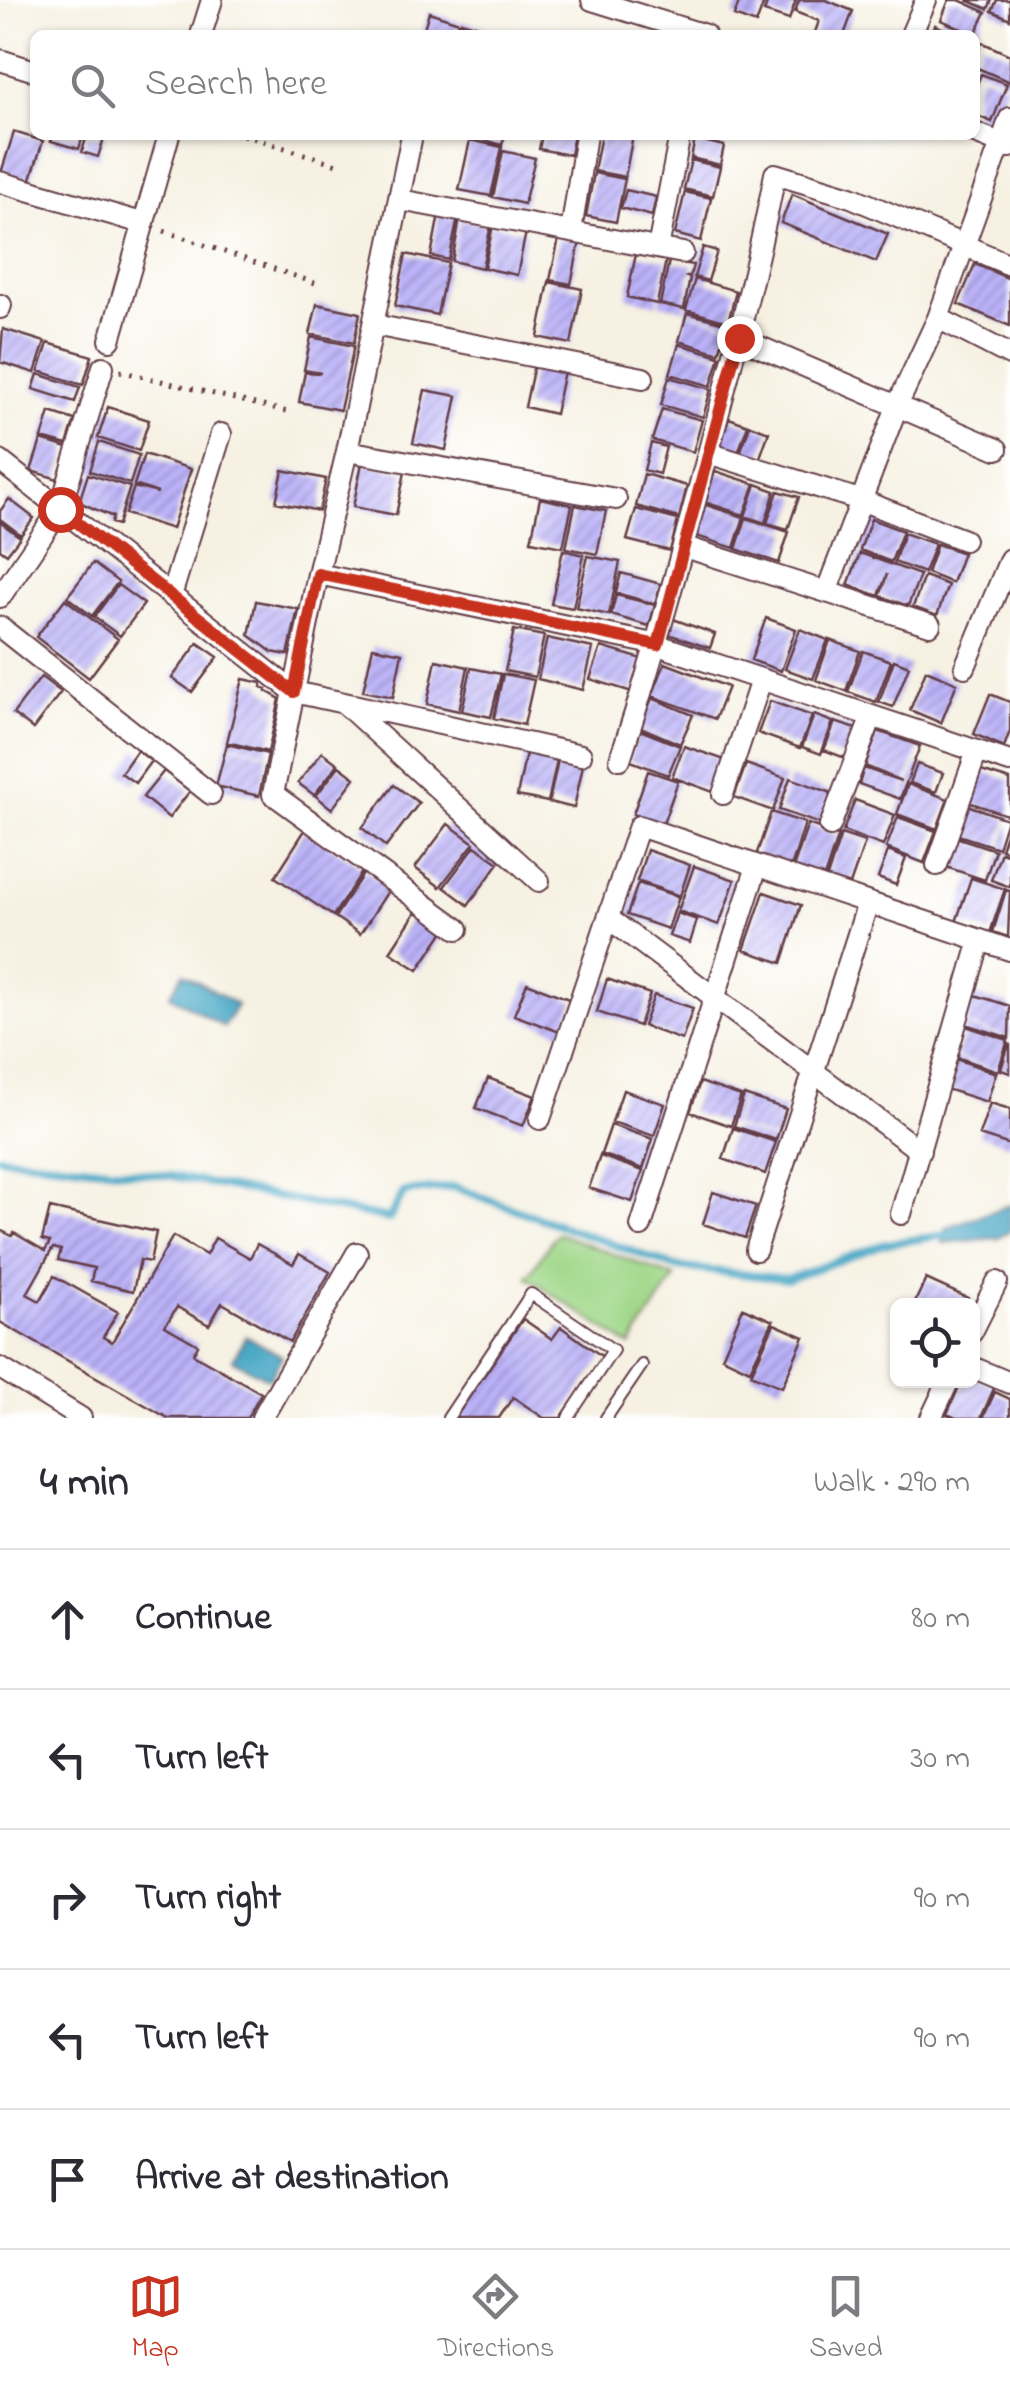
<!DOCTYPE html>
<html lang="en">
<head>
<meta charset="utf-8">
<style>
  :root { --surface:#fff; --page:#f2f2f3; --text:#2b2b33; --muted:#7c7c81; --line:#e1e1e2; --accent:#c8321e }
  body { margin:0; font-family:"Indie Flower",sans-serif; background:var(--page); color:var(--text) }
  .controls { position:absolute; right:30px; bottom:30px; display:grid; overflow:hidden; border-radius:15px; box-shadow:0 2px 8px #0004 }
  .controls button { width:90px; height:90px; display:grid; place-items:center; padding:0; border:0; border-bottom:2px solid var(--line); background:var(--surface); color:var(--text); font:50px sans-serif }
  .stop { position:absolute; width:30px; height:30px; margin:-22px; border:8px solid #c8321e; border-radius:50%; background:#fff }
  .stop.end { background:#c8321e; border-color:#fff; box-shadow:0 2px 10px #0008 }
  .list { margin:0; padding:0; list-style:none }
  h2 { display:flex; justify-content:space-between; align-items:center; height:130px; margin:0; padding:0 40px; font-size:42px }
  h2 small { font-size:32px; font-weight:400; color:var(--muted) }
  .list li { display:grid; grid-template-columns:65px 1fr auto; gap:30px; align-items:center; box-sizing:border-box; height:140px; padding:0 40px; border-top:2px solid var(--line) }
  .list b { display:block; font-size:38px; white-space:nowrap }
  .list em { font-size:32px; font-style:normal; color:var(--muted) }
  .icon { flex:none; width:55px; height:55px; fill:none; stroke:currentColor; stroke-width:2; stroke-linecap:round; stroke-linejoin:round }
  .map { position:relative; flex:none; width:1010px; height:1418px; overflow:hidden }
  .search { position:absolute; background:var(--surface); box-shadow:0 2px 8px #0004; left:30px; right:30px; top:30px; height:110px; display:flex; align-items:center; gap:25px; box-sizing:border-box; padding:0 35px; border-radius:15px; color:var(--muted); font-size:38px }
  .sheet { height:830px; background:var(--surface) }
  nav { display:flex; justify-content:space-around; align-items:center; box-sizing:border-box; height:140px; border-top:2px solid var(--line); background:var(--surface); font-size:28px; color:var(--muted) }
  nav a { display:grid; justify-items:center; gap:5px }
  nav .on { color:var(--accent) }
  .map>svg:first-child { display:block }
</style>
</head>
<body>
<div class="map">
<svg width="1010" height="1418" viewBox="0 0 1010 1418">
  <defs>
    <pattern id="building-hatch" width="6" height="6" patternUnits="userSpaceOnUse" patternTransform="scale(2.5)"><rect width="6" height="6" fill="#bbb2f9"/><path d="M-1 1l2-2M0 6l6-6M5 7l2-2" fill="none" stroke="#9a90ca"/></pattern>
  </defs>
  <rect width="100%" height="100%" fill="#fff"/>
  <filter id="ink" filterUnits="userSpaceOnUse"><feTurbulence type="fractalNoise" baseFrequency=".01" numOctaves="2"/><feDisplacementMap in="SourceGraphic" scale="20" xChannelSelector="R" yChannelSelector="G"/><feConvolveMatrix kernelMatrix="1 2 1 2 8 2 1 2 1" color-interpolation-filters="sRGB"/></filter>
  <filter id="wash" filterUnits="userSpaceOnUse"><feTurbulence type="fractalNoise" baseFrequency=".0048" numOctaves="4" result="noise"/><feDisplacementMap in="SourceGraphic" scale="40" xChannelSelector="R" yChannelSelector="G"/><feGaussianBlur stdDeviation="2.25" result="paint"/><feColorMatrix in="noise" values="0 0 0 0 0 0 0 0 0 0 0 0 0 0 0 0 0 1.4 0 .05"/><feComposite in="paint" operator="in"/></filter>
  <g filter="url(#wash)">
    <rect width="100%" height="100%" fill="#f6f1e2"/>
    <path fill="#a0d88a" stroke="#757c5a" stroke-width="2.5" d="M557,1233L675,1277L630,1346L527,1277Z"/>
    <path fill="#44a6c4" stroke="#476278" stroke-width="2.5" d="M183,973L237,1005L224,1027L170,995Z
      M1010,1205V1231L999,1238L942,1243L947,1227Z
      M246,1336L282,1356L269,1379L233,1360Z"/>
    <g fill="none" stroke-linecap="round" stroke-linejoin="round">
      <path stroke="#44a6c4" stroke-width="8" d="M0,1157L172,1176L389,1219L404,1192L454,1187L676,1267L788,1279L884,1244L953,1234"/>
    </g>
    <g id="blocks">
      <path fill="url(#building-hatch)" d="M740,0H765L756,24L734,16Z
        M768,0H796L789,20L764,12Z
        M799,0H826L853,11L844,35H814L819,21L795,12Z
        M949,0H959L986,12L975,35L941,20Z
        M967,0H992L988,9Z
        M997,0H1010V19L992,11Z
        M429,12L459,22L455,35H422Z
        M461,21L493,30L492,35H457Z
        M935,25L958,35H931Z
        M981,42L1010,55V82L975,67Z
        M981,74L1007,84L992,122L975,115V89Z
        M14,132L43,141L30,182L1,173Z
        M53,135H83L79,149L51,141Z
        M87,135H105L98,157L82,152Z
        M467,135H505L502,145Z
        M542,135H574L570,155L539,149Z
        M601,135H633L625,177L594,171Z
        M695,139L724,146L720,165L691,158Z
        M470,140L502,147L491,196L459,190Z
        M503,151L535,158L524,204L493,197Z
        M691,160L720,167L713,196L684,189Z
        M594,173L625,179L616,222L586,216Z
        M626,190L656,197L652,216L621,208Z
        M685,192L711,198L701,241L675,234Z
        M792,194L888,234L876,262L781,223Z
        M439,214L458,218L449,260L431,256Z
        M460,219L491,225L482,268L452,261Z
        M493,225L526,232L517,275L484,268Z
        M559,238L580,242L571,284L550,280Z
        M703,247L717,251L708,281L694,277Z
        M406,254L448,263L437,315L395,306Z
        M636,254L666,260L657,304L627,297Z
        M669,261L693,265L690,276L687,277L690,278L684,309L660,304Z
        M975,264L1010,279V326L958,304Z
        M695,279L736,291L728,322L686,310Z
        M549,282L582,289L571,344L538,337Z
        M317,304L360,313L354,343L310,334Z
        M687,313L728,324L719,353L679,341Z
        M3,329L45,342L35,373L0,362Z
        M311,337L354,346L340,410L299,402L305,372L321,373L304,370Z
        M48,343L92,356L83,385L39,371Z
        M679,344L720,356L711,386L670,374Z
        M534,365L564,371L555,414L525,407Z
        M38,374L80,387L75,402L33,389Z
        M669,377L711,389L703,417L661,405Z
        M425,390L457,396L446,450L413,443Z
        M108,407L149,420L139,451L98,438Z
        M662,409L702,420L693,452L652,440Z
        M50,412L75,420L67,445L42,438Z
        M729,418L748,425L737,456L718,449Z
        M750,425L769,432L758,463L739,456Z
        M41,440L68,448L58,479L31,471Z
        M99,442L139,455L130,484L90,471Z
        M651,443L666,447L659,474L644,470Z
        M144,454L191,469L172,529L125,514L134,487L158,493L134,485Z
        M362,463L405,472L396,515L353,507Z
        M283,470L326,479L319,511L276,502Z
        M715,471L755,484L744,515L704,502Z
        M88,474L130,487L118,525L111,523L113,517L79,502Z
        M644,474L687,486L679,518L636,506Z
        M756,484L775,491L765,523L745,516Z
        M778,491L799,497L788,529L767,523Z
        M540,498L572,505L563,547L531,541Z
        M9,499L34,518L21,535L0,519V511Z
        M703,504L744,517L734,548L693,535Z
        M575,505L606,511L597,554L566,548Z
        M636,509L678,520L670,551L627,540Z
        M746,518L789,532L779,563L736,549Z
        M871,519L903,531L891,562L860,550Z
        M0,522L20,537L7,554L0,549Z
        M904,533L935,544L924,573L894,562Z
        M937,544L963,553L952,583L927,573Z
        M563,550L584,555L573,608L551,604Z
        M860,553L920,575L908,606L880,596L887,574L879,596L848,585Z
        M588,556L620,562L609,615L576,608Z
        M93,563L118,582L92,616L67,597Z
        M621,573L661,584L655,604L616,593Z
        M924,576L948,585L937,616L913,607Z
        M118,585L144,604L120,636L94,617Z
        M616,595L655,605L649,626L611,615Z
        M65,599L118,639L89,678L36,637Z
        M256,601L298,609L288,655L272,652L249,635Z
        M766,618L796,629L781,671L751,660Z
        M673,619L715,634L710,648L668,634Z
        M800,629L828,640L813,679L785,669Z
        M514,630L544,636L535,677L505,671Z
        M547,638L593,648L583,690L538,679Z
        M830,640L860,651L846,691L816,680Z
        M198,643L218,657L192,692L172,678Z
        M373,647L402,653L393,697L363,691Z
        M601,647L642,659L632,692L590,679Z
        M863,651L891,661L876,702L848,692Z
        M436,660L468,667L459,711L427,704Z
        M894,660L909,666L893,707L879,702Z
        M665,663L728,687L715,719L652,696Z
        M471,668L501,674L491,717L462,711Z
        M926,670L957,683L941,723L910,710Z
        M503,674L534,680L524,725L494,718Z
        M41,677L61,692L33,729L13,714Z
        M243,679L262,683L261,687L267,689L266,691L280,699L268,752L227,742Z
        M990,694L1010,702V731L1004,747L974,734Z
        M652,698L693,715L680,744L640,727Z
        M770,701L812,716L800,748L758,733Z
        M814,715L833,722L821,754L802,747Z
        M835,722L856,729L845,758L824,750Z
        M640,730L680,746L668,775L628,760Z
        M878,731L920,746L900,799L859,784L864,768L901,781L865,766Z
        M227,744L268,754L259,796L216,786Z
        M684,746L725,760L713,792L672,777Z
        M137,750L151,761L135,783L121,773Z
        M322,752L338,764L314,795L298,783Z
        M526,753L557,760L548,802L517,796Z
        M558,760L583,765L574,808L549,802Z
        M746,764L785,778L773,811L734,797Z
        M917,764L943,773L936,792L910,783Z
        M339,766L355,778L332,809L316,796Z
        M978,770L1010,780V816L968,802Z
        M164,771L190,791L169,818L143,797Z
        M648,771L678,781L663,824L633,814Z
        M790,778L832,793L820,824L779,810Z
        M908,784L948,799L937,829L897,814Z
        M394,785L419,803L386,847L362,828Z
        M855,800L895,815L883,846L843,831Z
        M967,805L1007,819L998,848L958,835Z
        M771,812L805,823L791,868L756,856Z
        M898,817L936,831L924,863L886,848Z
        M448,824L474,843L440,887L415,868Z
        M808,824L838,835L824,878L793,868Z
        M1009,825H1010V852L1001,849Z
        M305,830L364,869L333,916L275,877Z
        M841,834L865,842L849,888L826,880Z
        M956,837L995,850L985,880L946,867Z
        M475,846L499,863L468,905L444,887Z
        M647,850L690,865L680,896L637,881Z
        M888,851L906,858L896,885L878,878Z
        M1001,852L1010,855V887L991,880Z
        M694,866L735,880L719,925L678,911Z
        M365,871L390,888L360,934L335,917Z
        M971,878L1005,889L990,933L956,922Z
        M638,883L679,897L668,929L627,915Z
        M1006,890L1010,891L1008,937L993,932Z
        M764,892L801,905L782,963L744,950Z
        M418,909L446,928L418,970L390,952Z
        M677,913L697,920L690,943L669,936Z
        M607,979L650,994L639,1026L597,1012Z
        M527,983L574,1001L562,1033L514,1015Z
        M654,995L693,1008L682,1040L643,1026Z
        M975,995L1010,1006L1009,1038L966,1024Z
        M966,1026L1008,1040L998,1071L956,1057Z
        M1009,1044L1010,1045V1073L1001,1070Z
        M956,1059L996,1073L987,1102L946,1089Z
        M488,1078L535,1096L523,1126L476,1108Z
        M700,1082L741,1096L731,1126L690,1112Z
        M623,1090L665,1104L654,1136L612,1122Z
        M744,1095L786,1109L776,1140L734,1126Z
        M990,1103L1010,1109V1145L979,1135Z
        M611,1125L653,1139L643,1169L601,1154Z
        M733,1128L776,1142L765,1174L723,1159Z
        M600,1156L643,1171L632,1202L589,1188Z
        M713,1192L756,1206L745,1238L703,1224Z
        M50,1208L156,1232L150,1262L140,1260L133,1291L91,1281L94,1268L58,1260L61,1250L53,1248L27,1294L40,1301L54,1276L118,1312L103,1337L112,1342L173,1236L206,1255L215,1238L250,1258L257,1244L293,1264L299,1254L330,1272L290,1342L222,1303L209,1325L177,1307L165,1326L198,1345L193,1354L261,1393L247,1418H168L0,1322V1230L12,1236L14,1233L45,1251L50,1242L42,1240Z
        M926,1279L968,1298L964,1306H913Z
        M743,1308L773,1321L750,1370L722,1357Z
        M523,1319L552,1339L561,1327L603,1357L561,1418H544L513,1397L499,1418H455Z
        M774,1324L804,1337L782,1387L751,1374Z
        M972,1375L995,1386L981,1418H956L947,1414L962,1380H972Z
        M995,1392L1010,1399V1418H983Z"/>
    </g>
  </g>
  <g filter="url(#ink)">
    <use href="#blocks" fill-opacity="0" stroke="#643e46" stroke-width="2.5"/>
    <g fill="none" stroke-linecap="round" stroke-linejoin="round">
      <defs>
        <path id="lane" d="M448,1418L531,1294L613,1350L568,1418
          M606,1418L642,1365"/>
        <path id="street" d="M592,0L705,35
          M201,35L212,0
          M911,35L926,0
          M0,60L35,71
          M975,133L1010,147
          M0,182L142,223
          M400,200L683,253
          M571,232L586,135
          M658,248L680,135
          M0,308L1,305
          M938,318L1010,355
          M374,325L643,378
          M739,338L997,449
          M110,340L169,135
          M347,451L616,499
          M708,453L863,501L964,540
          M0,461L294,692L581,755
          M685,547L930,625
          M318,574L347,451L412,135
          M827,590L898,404L938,318L1010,118
          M171,596L221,434
          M0,597L60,509L103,367
          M0,627L211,794
          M965,667L1010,559
          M345,704L539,881
          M620,759C654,657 681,554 709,450C733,358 757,268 775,174L851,197L1010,265
          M723,794L761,680
          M830,826L872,716
          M937,865L977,751
          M608,918L920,1151
          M458,929L273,794L318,574L658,645L1010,762
          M540,1119L639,826L1010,950
          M901,1214L980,940
          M641,1226L757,866
          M756,1250L868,903
          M972,1332L997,1282
          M972,1367L1010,1383
          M0,1368L81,1418
          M262,1418L357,1253
          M931,1418L949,1380"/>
      </defs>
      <use href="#lane" stroke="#643e46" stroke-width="14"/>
      <use href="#street" stroke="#643e46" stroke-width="24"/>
      <path stroke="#643e46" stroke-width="5" stroke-dasharray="2.5 8" stroke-linecap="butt" d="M243,135L340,165
        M164,231L315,283
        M120,371L288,412"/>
      <use href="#lane" stroke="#fff" stroke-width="10"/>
      <use href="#street" stroke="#fff" stroke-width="20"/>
    </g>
  </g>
  <g fill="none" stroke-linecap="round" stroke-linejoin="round" filter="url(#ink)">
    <path stroke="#c8321e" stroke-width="12" d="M60,509L294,692L318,574L658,645L739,338"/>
  </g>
</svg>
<div class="controls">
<button><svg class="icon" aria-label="locate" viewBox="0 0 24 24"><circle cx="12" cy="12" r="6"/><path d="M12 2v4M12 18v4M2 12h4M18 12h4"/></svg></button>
</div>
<div class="stop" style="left:60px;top:509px"></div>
<div class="stop end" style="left:739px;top:338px"></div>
<div class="search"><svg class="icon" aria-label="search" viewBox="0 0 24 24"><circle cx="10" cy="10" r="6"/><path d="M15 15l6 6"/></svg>Search here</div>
</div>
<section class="sheet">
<h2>4 min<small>Walk · 290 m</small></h2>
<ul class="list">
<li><svg class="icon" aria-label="ahead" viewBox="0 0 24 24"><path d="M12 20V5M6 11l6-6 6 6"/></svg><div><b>Continue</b></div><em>80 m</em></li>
<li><svg class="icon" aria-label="left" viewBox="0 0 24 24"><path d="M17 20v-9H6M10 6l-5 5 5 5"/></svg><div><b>Turn left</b></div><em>30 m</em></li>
<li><svg class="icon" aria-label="right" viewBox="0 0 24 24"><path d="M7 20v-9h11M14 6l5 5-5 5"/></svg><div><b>Turn right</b></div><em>90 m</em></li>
<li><svg class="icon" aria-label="left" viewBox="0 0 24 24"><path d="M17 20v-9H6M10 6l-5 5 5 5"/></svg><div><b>Turn left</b></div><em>90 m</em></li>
<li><svg class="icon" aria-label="arrive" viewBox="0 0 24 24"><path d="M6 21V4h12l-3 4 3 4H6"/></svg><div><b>Arrive at destination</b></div></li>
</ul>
</section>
<nav>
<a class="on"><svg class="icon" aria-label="map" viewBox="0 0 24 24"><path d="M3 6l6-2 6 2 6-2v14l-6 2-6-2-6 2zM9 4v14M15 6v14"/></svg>Map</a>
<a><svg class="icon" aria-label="directions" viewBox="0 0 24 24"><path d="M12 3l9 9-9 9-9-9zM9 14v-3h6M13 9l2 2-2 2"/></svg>Directions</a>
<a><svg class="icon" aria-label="saved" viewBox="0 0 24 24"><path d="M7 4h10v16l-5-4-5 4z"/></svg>Saved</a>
</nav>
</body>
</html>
